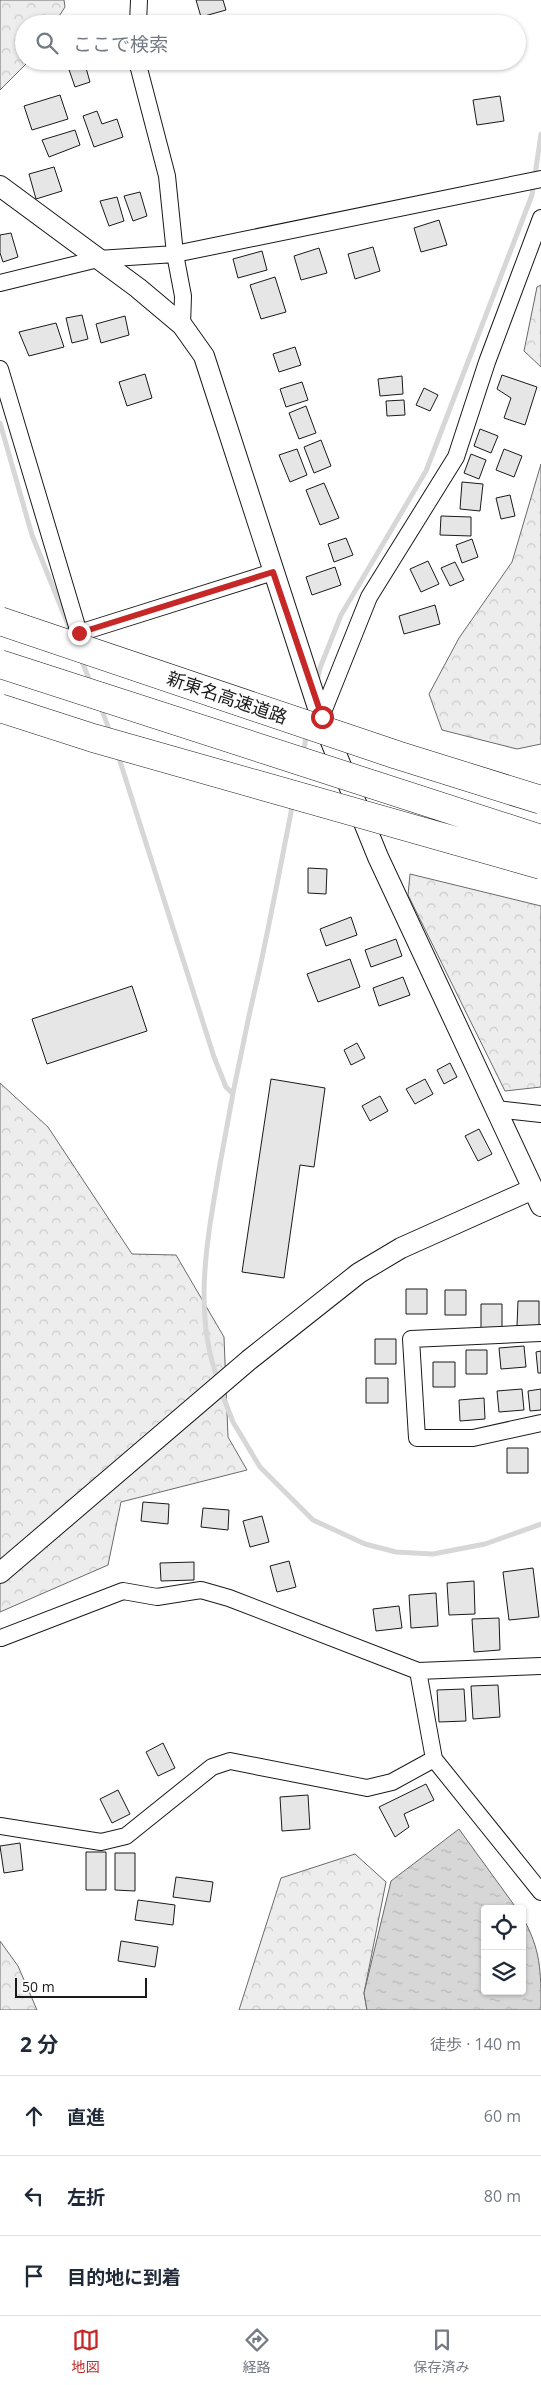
<!DOCTYPE html>
<html lang="ja">
<head>
<meta charset="utf-8">
<style>
  :root { --surface:#fff; --page:#f6f6f7; --text:#1f2937; --muted:#747a83; --line:#e0e1e3; --accent:#c62828 }
  body { margin:0; font-family:"Open Sans","Noto Sans JP",sans-serif; background:var(--page); color:var(--text) }
  .controls { position:absolute; right:15px; bottom:15px; display:grid; overflow:hidden; border-radius:5px; box-shadow:0 1px 4px #0004 }
  .controls button { width:45px; height:45px; display:grid; place-items:center; padding:0; border:0; border-bottom:1px solid var(--line); background:var(--surface); color:var(--text); font:25px sans-serif }
  .scale { position:absolute; left:15px; bottom:12px; width:132px; box-sizing:border-box; padding-left:5px; border:2px solid #1a1a1a; border-top:0; font-size:14px; line-height:18px; white-space:nowrap; color:#1a1a1a; -webkit-text-stroke:4px #fff; paint-order:stroke }
  .stop { position:absolute; width:15px; height:15px; margin:-11px; border:4px solid #c62828; border-radius:50%; background:#fff }
  .stop.end { background:#c62828; border-color:#fff; box-shadow:0 1px 5px #0008 }
  .list { margin:0; padding:0; list-style:none }
  h2 { display:flex; justify-content:space-between; align-items:center; height:65px; margin:0; padding:0 20px; font-size:21px }
  h2 small { font-size:16px; font-weight:400; color:var(--muted) }
  .list li { display:grid; grid-template-columns:32px 1fr auto; gap:15px; align-items:center; box-sizing:border-box; height:80px; padding:0 20px; border-top:1px solid var(--line) }
  .list b { display:block; font-size:19px; white-space:nowrap }
  .list em { font-size:16px; font-style:normal; color:var(--muted) }
  .icon { flex:none; width:28px; height:28px; fill:none; stroke:currentColor; stroke-width:2; stroke-linecap:round; stroke-linejoin:round }
  .map { position:relative; flex:none; width:541px; height:2010px; overflow:hidden }
  .search { position:absolute; background:var(--surface); box-shadow:0 1px 4px #0004; left:15px; right:15px; top:15px; height:55px; display:flex; align-items:center; gap:12px; box-sizing:border-box; padding:0 18px; border-radius:28px; color:var(--muted); font-size:19px }
  .sheet { height:305px; background:var(--surface) }
  nav { display:flex; justify-content:space-around; align-items:center; box-sizing:border-box; height:70px; border-top:1px solid var(--line); background:var(--surface); font-size:14px; color:var(--muted) }
  nav a { display:grid; justify-items:center; gap:2px }
  nav .on { color:var(--accent) }
  .map>svg:first-child { display:block }
</style>
</head>
<body>
<div class="map">
<svg width="541" height="2010" viewBox="0 0 541 2010">
  <defs>
    <pattern id="forest-crowns" width="20" height="18" patternUnits="userSpaceOnUse" patternTransform="scale(1.25)"><rect width="20" height="18" fill="#ededed"/><path d="M2 6a3 3 0 1 1 6 0M12 15a3 3 0 1 1 6 0" fill="none" stroke="#cbcbcb"/></pattern>
    <pattern id="water-ripples" width="26" height="14" patternUnits="userSpaceOnUse" patternTransform="scale(1.25)"><rect width="26" height="14" fill="#d7d7d7"/><path d="M2 4q2-2 4 0t4 0M15 11q2-2 4 0t4 0" fill="none" stroke="#b8b8b8"/></pattern>
  </defs>
  <rect width="100%" height="100%" fill="#fff"/>
  <path fill="url(#forest-crowns)" stroke="#6a6a6a" d="M0,0H64L65,7L54,24H24V61H29L0,90Z
    M541,285V367L524,351L537,287Z
    M541,464V744L517,749L442,730L429,694L459,638L512,562Z
    M410,874L541,906V1087L505,1091L408,895Z
    M0,1083L48,1127L132,1254L176,1255L224,1337L228,1437L247,1470L121,1502L108,1565L0,1612Z
    M355,1854L386,1882L364,1993L367,2010H239L281,1878Z
    M0,1941L18,1966L37,2010H0Z"/>
  <path fill="url(#water-ripples)" stroke="#6a6a6a" d="M459,1829L517,1909H485V1991H522V1916C541,1950 541,1970 541,2010H367L364,1993L391,1881Z"/>
  <g fill="none" stroke-linecap="round" stroke-linejoin="round">
    <path stroke="#d7d7d7" stroke-width="5" d="M0,423L32,535L71,632
      M81,659L91,684
      M317,681L320,668L341,615L426,471L532,195L541,134
      M100,705L110,732
      M303,754L307,733
      M118,755L214,1057L226,1087L231,1092
      M218,1380C192,1310 208,1236 220,1164C231,1100 244,1036 259,972C271,916 282,859 293,802
      M221,1391L233,1422L260,1467L313,1520L365,1544L396,1552L433,1554L485,1544L541,1524"/>
  </g>
  <path fill="#e6e6e6" stroke="#1a1a1a" d="M196,0H223L226,10L201,17Z
    M66,61H84L90,82L75,87Z
    M60,95L68,119L32,130L24,106Z
    M500,96L504,121L477,125L473,100Z
    M97,111L102,124L117,119L123,137L94,147L83,116Z
    M75,130L80,145L49,157L42,140Z
    M54,167L62,191L36,199L29,174Z
    M140,192L147,216L133,221L124,196Z
    M117,197L124,221L109,226L100,201Z
    M439,220L447,245L421,252L414,228Z
    M11,233L18,257L3,262L0,253V235Z
    M373,247L380,271L355,279L348,254Z
    M319,248L327,273L301,280L294,256Z
    M262,251L267,270L238,278L233,259Z
    M275,277L286,312L261,319L250,285Z
    M82,315L88,339L72,343L66,318Z
    M125,316L129,335L101,343L96,324Z
    M56,323L64,347L29,356L19,332Z
    M295,347L301,365L279,372L273,354Z
    M145,374L152,398L127,406L119,382Z
    M502,375L537,387L525,425L504,418L511,398L497,389Z
    M402,376L403,394L380,396L378,379Z
    M302,382L308,400L286,407L280,389Z
    M424,388L438,395L430,411L416,405Z
    M404,400L405,415L387,416L386,401Z
    M306,406L316,433L299,439L289,413Z
    M480,429L498,436L491,453L474,446Z
    M321,440L331,466L314,473L304,447Z
    M297,449L307,475L290,482L279,455Z
    M504,449L522,456L514,477L496,470Z
    M471,454L486,460L479,479L464,473Z
    M462,482L483,484L480,511L460,509Z
    M324,483L339,518L320,525L306,490Z
    M510,495L515,516L501,519L496,498Z
    M441,516L471,517V536L440,535Z
    M346,538L353,555L334,562L328,544Z
    M472,539L478,557L462,563L456,545Z
    M428,561L439,584L421,592L410,569Z
    M455,562L464,580L450,586L441,568Z
    M335,567L341,585L312,595L306,577Z
    M435,605L440,624L404,634L399,616Z
    M308,868L327,869L326,894L308,893Z
    M351,917L357,935L326,946L320,929Z
    M396,939L402,956L371,967L365,950Z
    M350,959L360,987L318,1002L307,974Z
    M403,977L410,995L379,1006L373,988Z
    M132,986L147,1031L47,1064L32,1019Z
    M357,1043L365,1058L351,1065L344,1050Z
    M450,1063L457,1077L444,1084L437,1070Z
    M271,1079L325,1088L314,1167L300,1165L284,1278L242,1272Z
    M425,1079L433,1094L415,1104L406,1089Z
    M380,1096L388,1111L370,1121L362,1106Z
    M479,1129L492,1154L478,1161L465,1136Z
    M406,1289H427V1314H406Z
    M445,1290H466V1315H445Z
    M518,1301H539V1326H517Z
    M481,1304H502V1329H481Z
    M375,1339H396V1364H375Z
    M524,1346L526,1367L501,1369L499,1348Z
    M466,1350H487V1374H466Z
    M541,1351V1373H538L536,1352Z
    M433,1362H455V1387H433Z
    M366,1378H388V1403H366Z
    M522,1389L524,1410L499,1412L497,1391Z
    M541,1389V1410L530,1411L528,1391Z
    M484,1398L485,1419L460,1421L459,1400Z
    M507,1448H528V1473H507Z
    M143,1502L169,1504L168,1524L141,1521Z
    M203,1508L229,1510L228,1530L201,1527Z
    M262,1516L269,1542L250,1547L243,1521Z
    M289,1561L296,1587L277,1592L270,1566Z
    M194,1562V1580L161,1581L160,1563Z
    M533,1568L539,1617L509,1620L503,1572Z
    M474,1581L475,1614L449,1615L447,1583Z
    M436,1593L438,1626L411,1628L409,1595Z
    M399,1606L402,1628L376,1631L373,1609Z
    M499,1618L500,1650L474,1652L472,1619Z
    M498,1685L500,1717L473,1719L471,1686Z
    M464,1689L466,1721L439,1722L437,1690Z
    M163,1743L175,1768L158,1776L146,1752Z
    M426,1784L434,1800L404,1814L409,1827L395,1837L379,1807Z
    M118,1790L130,1814L112,1823L100,1799Z
    M308,1795L310,1829L282,1831L280,1797Z
    M20,1843L23,1870L4,1873L0,1846Z
    M86,1852H106V1890H86Z
    M115,1853H135V1891L115,1890Z
    M176,1877L213,1882L210,1902L173,1897Z
    M138,1900L175,1905L173,1925L135,1920Z
    M121,1941L158,1947L155,1967L118,1961Z"/>
  <g fill="none" stroke-linecap="round" stroke-linejoin="round">
    <defs>
      <path id="minor" d="M138,24L139,0
        M137,61L167,176L175,254L183,296L182,325
        M0,283L98,259L175,254L541,179
        M0,369L79,633L273,572
        M321,717L369,597L456,457L487,362L541,218
        M496,1109L541,1114
        M541,1333L411,1339L417,1438H473L541,1423
        M1,1638L123,1591L157,1597L201,1590L229,1598L418,1671L541,1666
        M418,1671L434,1759L541,1892
        M0,1826L101,1842L126,1836L212,1767L230,1761L367,1788L392,1782L434,1759"/>
      <path id="tertiary" d="M0,186L138,288L182,325L204,356L321,717L378,857L541,1206
        M0,1573L249,1360L359,1273L401,1248L533,1189"/>
    </defs>
    <use href="#minor" stroke="#1a1a1a" stroke-width="18"/>
    <use href="#tertiary" stroke="#1a1a1a" stroke-width="22"/>
    <use href="#minor" stroke="#fff" stroke-width="16"/>
    <use href="#tertiary" stroke="#fff" stroke-width="20"/>
    <defs>
      <path id="motorway-bridge" d="M0,621L397,755L541,800
        M0,664L541,839
        M0,708L93,738L541,865"/>
    </defs>
    <use href="#motorway-bridge" stroke="#1a1a1a" stroke-width="29" stroke-linecap="butt"/>
    <use href="#motorway-bridge" stroke="#fff" stroke-width="28"/>
  </g>
  <g fill="none" stroke-linecap="round" stroke-linejoin="round">
    <path stroke="#c62828" stroke-width="6" d="M79,633L273,572L322,717"/>
  </g>
  <g text-anchor="middle" stroke-width="4" stroke-linejoin="round" paint-order="stroke">
    <g font-size="18" fill="#1a1a1a" stroke="#fff">
      <text transform="translate(227 698) rotate(19)" y="6">新東名高速道路</text>
    </g>
  </g>
</svg>
<div class="controls">
<button><svg class="icon" aria-label="locate" viewBox="0 0 24 24"><circle cx="12" cy="12" r="6"/><path d="M12 2v4M12 18v4M2 12h4M18 12h4"/></svg></button>
<button><svg class="icon" aria-label="layers" viewBox="0 0 24 24"><path d="M12 4l9 5-9 5-9-5zM3 14l9 5 9-5"/></svg></button>
</div>
<div class="scale">50 m</div>
<div class="stop" style="left:322px;top:717px"></div>
<div class="stop end" style="left:79px;top:633px"></div>
<div class="search"><svg class="icon" aria-label="search" viewBox="0 0 24 24"><circle cx="10" cy="10" r="6"/><path d="M15 15l6 6"/></svg>ここで検索</div>
</div>
<section class="sheet">
<h2>2 分<small>徒歩 · 140 m</small></h2>
<ul class="list">
<li><svg class="icon" aria-label="ahead" viewBox="0 0 24 24"><path d="M12 20V5M6 11l6-6 6 6"/></svg><div><b>直進</b></div><em>60 m</em></li>
<li><svg class="icon" aria-label="left" viewBox="0 0 24 24"><path d="M17 20v-9H6M10 6l-5 5 5 5"/></svg><div><b>左折</b></div><em>80 m</em></li>
<li><svg class="icon" aria-label="arrive" viewBox="0 0 24 24"><path d="M6 21V4h12l-3 4 3 4H6"/></svg><div><b>目的地に到着</b></div></li>
</ul>
</section>
<nav>
<a class="on"><svg class="icon" aria-label="map" viewBox="0 0 24 24"><path d="M3 6l6-2 6 2 6-2v14l-6 2-6-2-6 2zM9 4v14M15 6v14"/></svg>地図</a>
<a><svg class="icon" aria-label="directions" viewBox="0 0 24 24"><path d="M12 3l9 9-9 9-9-9zM9 14v-3h6M13 9l2 2-2 2"/></svg>経路</a>
<a><svg class="icon" aria-label="saved" viewBox="0 0 24 24"><path d="M7 4h10v16l-5-4-5 4z"/></svg>保存済み</a>
</nav>
</body>
</html>
